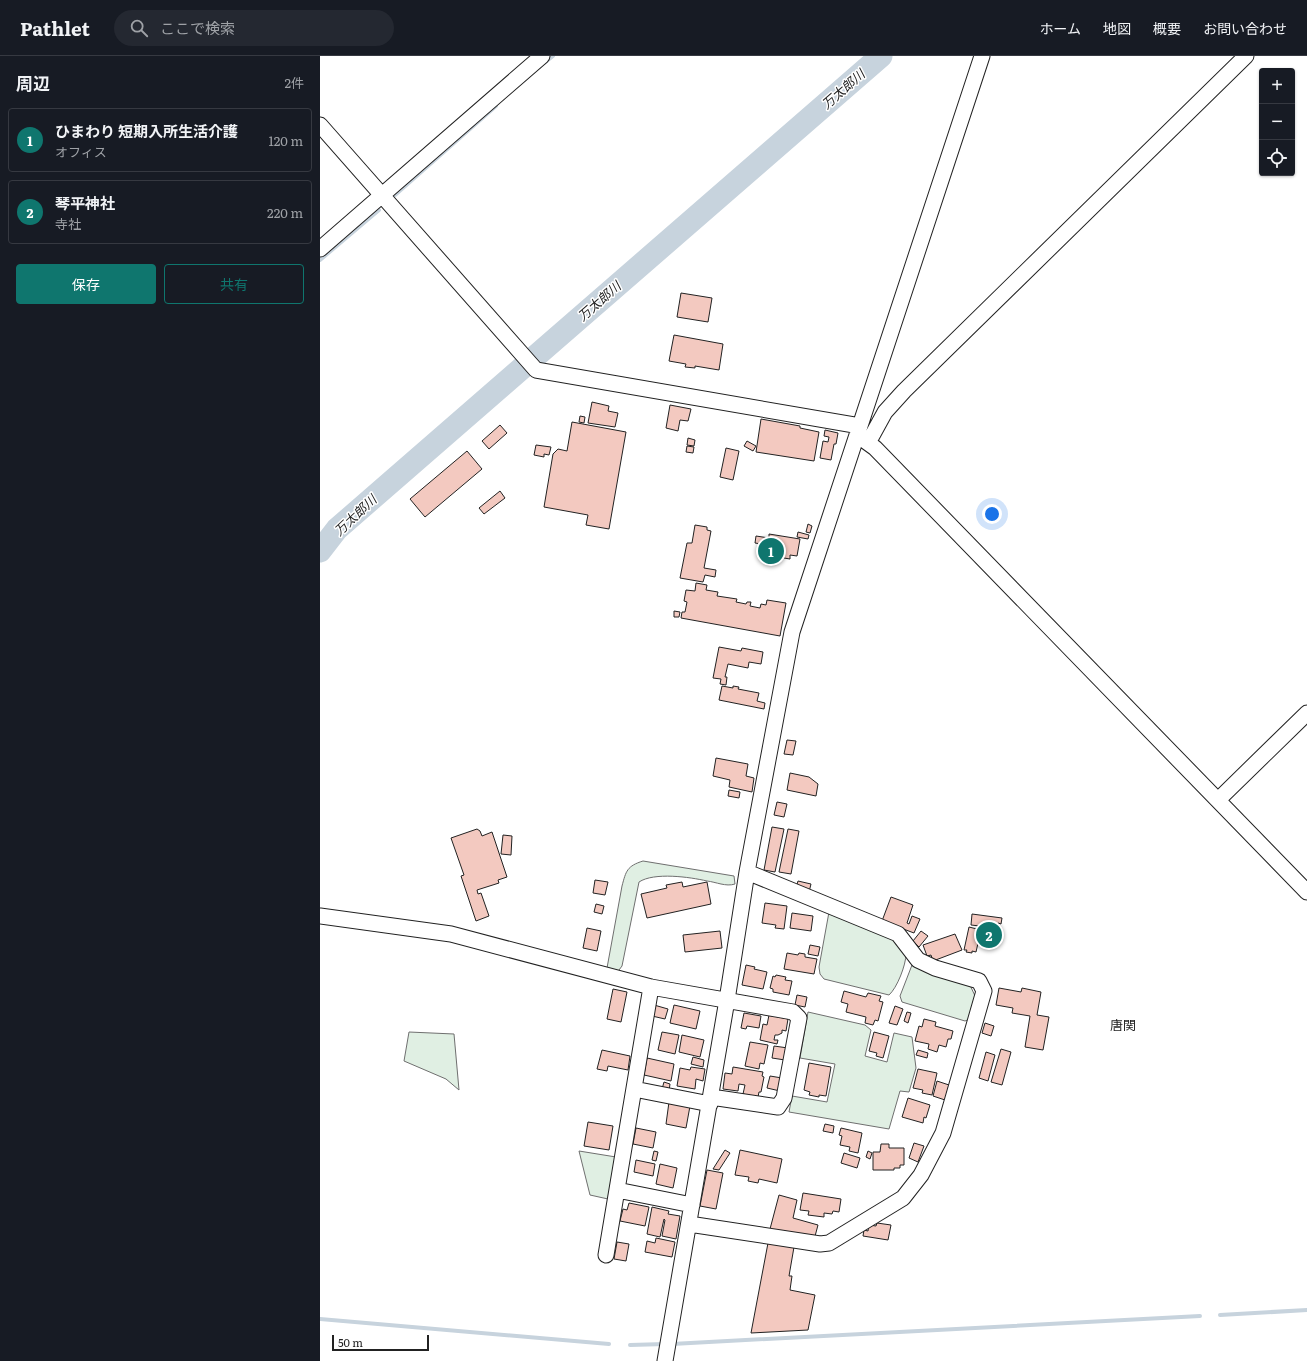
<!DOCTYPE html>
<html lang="ja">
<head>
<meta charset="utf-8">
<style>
  :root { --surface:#171b24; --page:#242831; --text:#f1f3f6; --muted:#9ea1a6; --line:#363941; --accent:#0f766e }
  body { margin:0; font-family:Literata,"Noto Sans JP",serif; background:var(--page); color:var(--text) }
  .controls { position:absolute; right:12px; top:12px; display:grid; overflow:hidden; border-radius:4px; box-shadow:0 1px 3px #0004 }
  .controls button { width:36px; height:36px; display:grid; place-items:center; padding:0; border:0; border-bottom:1px solid var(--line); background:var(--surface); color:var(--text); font:20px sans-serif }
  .scale { position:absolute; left:12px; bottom:10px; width:97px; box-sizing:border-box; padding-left:4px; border:2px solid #222; border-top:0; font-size:11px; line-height:14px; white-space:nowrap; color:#222; -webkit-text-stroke:3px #fff; paint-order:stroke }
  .you { position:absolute; left:672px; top:458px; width:14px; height:14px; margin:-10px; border:3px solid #fff; border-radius:50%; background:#1a73e8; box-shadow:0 0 0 6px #1a73e833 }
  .badge { display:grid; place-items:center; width:26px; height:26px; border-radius:50%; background:var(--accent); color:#fff; font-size:13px; font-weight:700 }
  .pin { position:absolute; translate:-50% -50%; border:2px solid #fff; box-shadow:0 1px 4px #0006 }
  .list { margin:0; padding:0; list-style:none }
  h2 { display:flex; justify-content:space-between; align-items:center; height:52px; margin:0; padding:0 16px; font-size:17px }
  h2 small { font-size:13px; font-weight:400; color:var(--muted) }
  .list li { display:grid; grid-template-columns:26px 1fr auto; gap:12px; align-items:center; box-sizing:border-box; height:64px; margin:0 8px 8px; padding:0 8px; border:1px solid var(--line); border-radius:4px }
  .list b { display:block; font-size:15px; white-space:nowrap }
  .list p { margin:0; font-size:13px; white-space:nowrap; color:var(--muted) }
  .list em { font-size:13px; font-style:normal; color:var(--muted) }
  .actions { display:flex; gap:8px; padding:12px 16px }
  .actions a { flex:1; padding:9px 0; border:1px solid var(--accent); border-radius:4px; text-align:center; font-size:14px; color:var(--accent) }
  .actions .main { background:var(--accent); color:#fff }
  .icon { flex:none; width:22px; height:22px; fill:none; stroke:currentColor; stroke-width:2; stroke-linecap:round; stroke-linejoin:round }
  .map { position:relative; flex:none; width:987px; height:1305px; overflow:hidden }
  header { display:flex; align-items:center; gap:24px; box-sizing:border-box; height:56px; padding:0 20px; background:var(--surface); border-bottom:1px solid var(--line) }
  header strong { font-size:19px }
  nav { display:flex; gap:22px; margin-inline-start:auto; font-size:14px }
  .search { width:280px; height:36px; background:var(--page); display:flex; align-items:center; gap:10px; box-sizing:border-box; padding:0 14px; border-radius:22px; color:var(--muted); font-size:15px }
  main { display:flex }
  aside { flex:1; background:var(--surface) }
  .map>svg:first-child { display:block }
</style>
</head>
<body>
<header>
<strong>Pathlet</strong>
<div class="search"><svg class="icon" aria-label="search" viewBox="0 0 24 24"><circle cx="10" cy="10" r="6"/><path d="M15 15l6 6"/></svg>ここで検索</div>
<nav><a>ホーム</a><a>地図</a><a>概要</a><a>お問い合わせ</a></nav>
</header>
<main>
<aside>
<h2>周辺<small>2件</small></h2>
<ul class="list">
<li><span class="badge">1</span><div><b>ひまわり 短期入所生活介護</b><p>オフィス</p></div><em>120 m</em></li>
<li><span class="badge">2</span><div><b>琴平神社</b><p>寺社</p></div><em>220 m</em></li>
</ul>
<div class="actions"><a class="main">保存</a><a>共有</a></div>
</aside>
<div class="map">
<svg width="987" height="1305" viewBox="0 0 987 1305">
  <rect width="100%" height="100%" fill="#fff"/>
  <path fill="#e0efe3" stroke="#6f6f6f" d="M323,805L414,820L415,828C406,831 396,826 387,825C370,821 334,816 319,826L302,910L296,918L287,912L302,830C306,815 307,810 323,805Z
    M509,856L573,883L586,898C586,909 577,932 569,939L504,923L500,918L499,911Z
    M592,909L649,927L656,942L650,963L645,965L582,946L580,940Z
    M488,956L545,969L551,974L545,1000L567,1006L574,977L592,981L596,1012L589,1036L580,1035L569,1073L469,1056L472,1040L507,1046L515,1008L480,1002Z
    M89,976L134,978L139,1034L126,1023L84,1005Z
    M259,1095L296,1101L288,1143L270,1139Z"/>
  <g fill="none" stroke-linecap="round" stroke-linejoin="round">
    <path stroke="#c7d3dd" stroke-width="4" d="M224,7L233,0
      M75,139L176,50
      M0,204L59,154
      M900,1259L987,1254
      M0,1263L289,1288
      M352,1288L880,1260
      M310,1289L345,1288"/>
    <path stroke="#c7d3dd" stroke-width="23" d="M0,495L17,473L561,0"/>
  </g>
  <path fill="#f3c9c0" stroke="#222" d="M361,237L392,242L388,266L357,261Z
    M354,279L403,288L399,314L375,310V312L365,311L366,308L349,305Z
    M272,346L289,350L288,355L298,357L295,371L268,367Z
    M350,349L371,353L368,365L360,364L358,375L346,372Z
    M260,360L265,361L264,367L259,366Z
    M441,363L480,370V372L499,376L494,405L436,396Z
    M252,366L306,376L289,473L266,469L268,459L224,451L233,398L238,393L247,395Z
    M180,369L187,377L169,393L162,385Z
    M505,374L518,377L516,388H514L511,404L500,402L503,385L508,386L509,381L504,380Z
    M368,382L375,384L374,390L367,389Z
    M427,385L436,390L433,395L424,390Z
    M216,389L231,391L229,399L224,398V401L214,399Z
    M367,390L374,391L373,397L366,396Z
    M406,392L419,395L413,424L400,421Z
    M147,395L162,413L105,461L90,443Z
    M180,435L185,442L164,458L159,452Z
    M488,468L492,470L490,477L486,476Z
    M375,469L387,471V474L391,475L384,512L396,514L395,521L385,519L383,526L360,522L367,487H372Z
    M478,476L489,479L488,483L477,481Z
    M449,478L480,483L477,500L470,499V503L446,499L447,489L435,487L436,480L449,482Z
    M376,527L387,529L386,534L398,536L397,540L417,543L416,546L426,548L427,546H431L430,550L440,552L441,548L446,549L447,544L466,547L460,580L361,562L362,556H365L367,546L364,545L366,534L375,535Z
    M354,555L360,556L359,561H354Z
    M399,591L421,595L422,592L443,596L441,608L429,606L428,612L408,608L405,621H407L406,629L400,628L401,623L393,622Z
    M402,630L413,632V630L419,631L418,633L439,637L437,645L445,647L444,653L399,644Z
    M467,684L476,685L473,699L464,698Z
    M396,702L428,708L426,720L434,722L432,736L409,731L410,724L393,720Z
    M470,717L489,721L498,728L496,740L467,734Z
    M409,734L420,736L419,742L408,740Z
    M457,746L467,748L464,761L454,759Z
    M452,771L464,773L455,816L444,814Z
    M157,773L160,775L162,780L172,776L187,821L178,824L179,827L157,834L158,838L161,837L169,860L156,865L141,820L144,819L131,782Z
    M468,773L479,775L471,818L459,816Z
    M183,779L192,780L191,799L181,798Z
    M275,824L288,826L285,839L273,837Z
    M478,825L491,828L489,836L476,832Z
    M362,826L363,831L387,826L391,848L327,862L321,838L347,832L346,829Z
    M571,841L593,849L587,867L589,868L592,860L600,863L594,877L562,865Z
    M445,847L467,850L464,873L455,872L456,869L442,867Z
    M276,848L284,850L282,858L274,856Z
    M472,857L493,860L491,875L470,872Z
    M652,858L682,862L681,868L678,867L677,872L651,869Z
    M649,871L661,874L656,896L652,895V897L646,896L647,894H644Z
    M267,872L281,875L277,895L263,892Z
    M664.5 879a4.5 4.5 0 1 1 9 0a4.5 4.5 0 1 1-9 0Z
    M400,875L402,892L365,896L363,879Z
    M601,875L608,880L599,891L593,885Z
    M635,878L642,894L613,905L611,899L607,900L603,889Z
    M490,889L500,891L498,900L488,898Z
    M467,897L478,899L479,897L485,898V901L497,903L494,918L464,913Z
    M426,909L435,911L434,913L447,916L443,933L422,929Z
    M456,919L466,921L465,924L472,925L469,939L453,936V933L450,932L453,920L455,921Z
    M679,932L701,936L702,932L721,936L717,959L729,961L723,994L705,991L710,960L692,957L693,952L676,949Z
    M293,933L307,936L301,966L287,963Z
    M524,935L546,941L548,937L561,940L559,945L563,946L558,965L555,964L553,969L545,967L546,961L526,956L528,948L521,946Z
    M477,939L487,941L485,951L475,949Z
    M334,949L348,953L345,963L332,960Z
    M354,949L380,955L376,973L350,967Z
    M575,950L583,953L577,969L569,967Z
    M587,956L591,957L588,967L584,965Z
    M424,957L441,960L439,972L427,970L426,973L421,972Z
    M449,959L468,963L466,975L462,974V977L458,979H455L454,984H458L457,988L440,984L443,968L447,969Z
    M604,963L616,966L615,970L633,975L631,983H628L626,991L619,989L617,996L608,993L609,988L595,985L599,970L602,971Z
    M665,967L674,970L671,980L662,977Z
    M342,976L359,979L355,998L338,994Z
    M554,976L569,980L563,1002L556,1000L557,997L549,995Z
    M362,979L384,984L380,1001L359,996Z
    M430,986L448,989L444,1008L440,1007L439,1013L425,1010Z
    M454,990L468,992L465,1004L452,1002Z
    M681,993L691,996L682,1029L671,1026Z
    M282,994L310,1000L308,1014L288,1010L287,1015L277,1013Z
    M598,994L608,997L607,1002L596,999Z
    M666,996L675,999L668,1025L659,1022Z
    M373,1001L384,1004L383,1011L371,1008Z
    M327,1002L354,1008L351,1025L324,1019Z
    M489,1007L511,1011L506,1040L499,1039V1041L489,1039L490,1036L484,1034Z
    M371,1011L385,1013L383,1025L376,1023L375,1033L357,1030L360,1012L370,1014Z
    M413,1011L443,1016L442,1020L444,1021L441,1036H439L438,1041L423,1038L425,1029L419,1028L418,1035L403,1033L405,1017L412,1018Z
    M598,1013L617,1017L612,1039L602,1037L603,1034L593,1032Z
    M450,1020L462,1022L460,1035L447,1032Z
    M617,1025L629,1029L625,1044L613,1040Z
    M344,1026L350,1028L349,1035L342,1033Z
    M588,1042L610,1049L606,1062L604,1061L603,1067L582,1061Z
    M349,1046L370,1050L366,1072L346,1068Z
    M268,1066L293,1070L289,1094L264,1090Z
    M505,1068L514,1070L513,1077L503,1075Z
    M316,1072L336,1076L333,1092L313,1088Z
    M521,1072L542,1077L538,1097L529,1095L530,1091L520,1089L522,1080L519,1079Z
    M594,1087L604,1090L598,1106L589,1102Z
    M561,1088H569V1092H584V1109H580V1112H574V1114H553V1096H560Z
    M405,1094L410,1097L399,1114L393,1113Z
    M420,1094L462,1103L457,1127L439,1123L438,1127L428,1125L429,1121L415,1119Z
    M334,1095L338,1096L336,1105L332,1104Z
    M548,1095L552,1097L550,1103L546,1101Z
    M524,1097L540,1102L537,1112L521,1107Z
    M316,1104L335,1108L333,1120L314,1116Z
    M340,1108L357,1112L353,1132L336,1128Z
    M387,1114L403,1117L396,1153L380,1150Z
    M483,1137L521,1143L519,1156L513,1155L512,1158L504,1157V1161L488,1159L489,1155L480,1154Z
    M459,1139L477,1144L473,1162L498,1169L494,1184L450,1173Z
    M309,1147L329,1151L325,1170L300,1165L303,1153L307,1154Z
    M332,1151L349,1155L348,1158L360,1160L356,1183L342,1180L345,1164L344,1163L340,1181L327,1178Z
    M557,1167L571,1169L568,1184L543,1180L544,1174L548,1175L549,1169L556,1170Z
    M336,1182L355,1186L352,1201L325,1196L327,1185L335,1187Z
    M297,1186L309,1188L306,1205L294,1203Z
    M448,1187L474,1191L469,1220H472L470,1234L495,1239L488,1274L431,1277Z"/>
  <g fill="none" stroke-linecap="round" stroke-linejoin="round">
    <defs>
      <path id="minor" d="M0,69L216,314L540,370
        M0,193L222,0
        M537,379L555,392L987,836
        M548,387L565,356L584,335L926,0
        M898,744L987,657
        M0,860L131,878L331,931L473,956L479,962L464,1042L458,1051L391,1041
        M314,1033L390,1048
        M297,1134L372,1149
        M369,1168L500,1188L509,1187L583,1142L601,1119L623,1077L664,935L659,925L615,912L598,904L578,878L427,816
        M286,1199L331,931
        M345,1305L407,944L427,816L472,576L662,0"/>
    </defs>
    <use href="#minor" stroke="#222" stroke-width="17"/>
    <use href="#minor" stroke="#fff" stroke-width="15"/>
  </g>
  <g text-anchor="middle" stroke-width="3" stroke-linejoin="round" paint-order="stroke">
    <g font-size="13" font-style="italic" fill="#222" stroke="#fff">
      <text transform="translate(523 33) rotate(-41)" y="5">万太郎川</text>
      <text transform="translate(279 245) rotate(-41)" y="5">万太郎川</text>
      <text transform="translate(35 459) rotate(-43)" y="5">万太郎川</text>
    </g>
    <g font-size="13" fill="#222" stroke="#fff">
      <text x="803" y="974">唐関</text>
    </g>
  </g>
</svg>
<div class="controls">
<button>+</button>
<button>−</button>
<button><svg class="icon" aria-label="locate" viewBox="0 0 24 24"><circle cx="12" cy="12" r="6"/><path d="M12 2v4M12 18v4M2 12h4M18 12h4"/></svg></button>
</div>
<div class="scale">50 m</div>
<div class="you"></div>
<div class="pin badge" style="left:451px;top:495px">1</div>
<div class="pin badge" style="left:669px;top:879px">2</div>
</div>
</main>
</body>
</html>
